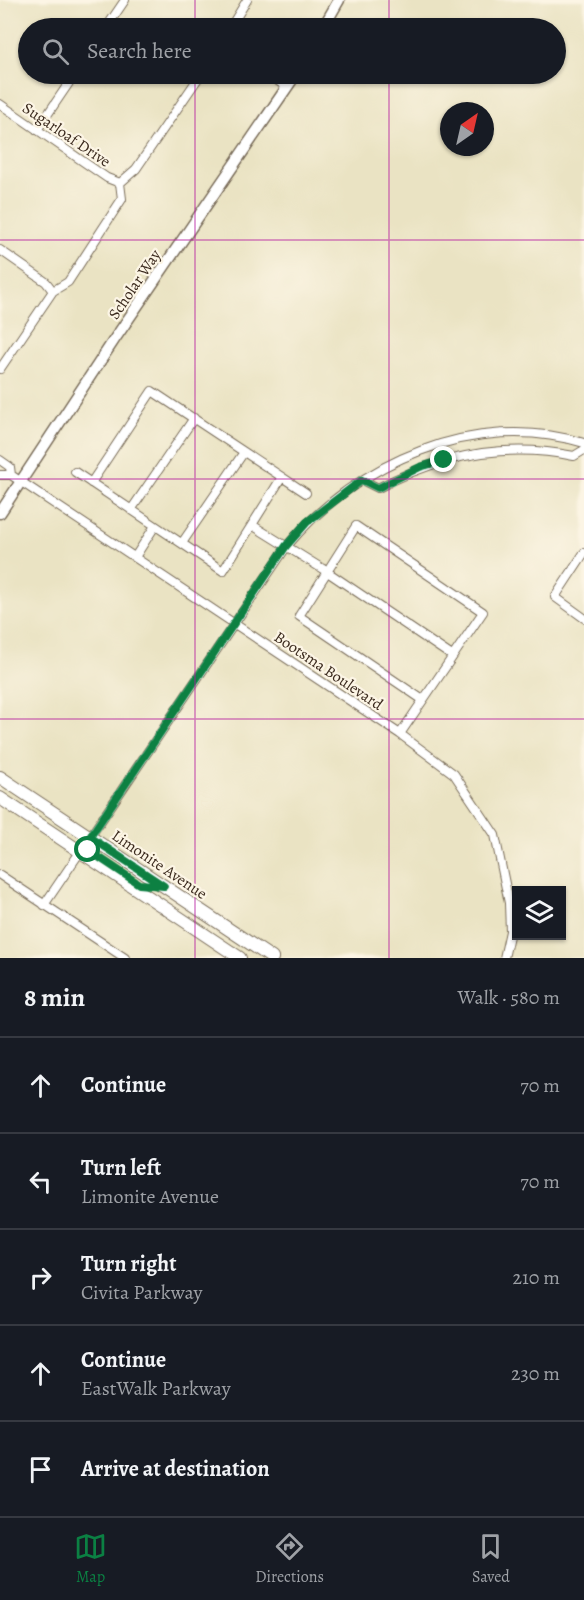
<!DOCTYPE html>
<html lang="en">
<head>
<meta charset="utf-8">
<style>
  :root { --surface:#171b24; --page:#242831; --text:#f1f3f6; --muted:#9ea1a6; --line:#363941; --accent:#0b8043 }
  body { margin:0; font-family:Alegreya,serif; background:var(--page); color:var(--text) }
  .controls { position:absolute; right:18px; bottom:18px; display:grid; overflow:hidden; border-radius:0px; box-shadow:0 2px 4px #0004 }
  .controls button { width:54px; height:54px; display:grid; place-items:center; padding:0; border:0; border-bottom:2px solid var(--line); background:var(--surface); color:var(--text); font:30px sans-serif }
  .compass { position:absolute; left:440px; top:102px; width:54px; height:54px; border-radius:50%; background:var(--surface); box-shadow:0 2px 4px #0004; rotate:34deg }
  .stop { position:absolute; width:18px; height:18px; margin:-14px; border:4px solid #0b8043; border-radius:50%; background:#fff }
  .stop.end { background:#0b8043; border-color:#fff; box-shadow:0 2px 6px #0008 }
  .list { margin:0; padding:0; list-style:none }
  h2 { display:flex; justify-content:space-between; align-items:center; height:78px; margin:0; padding:0 24px; font-size:26px }
  h2 small { font-size:20px; font-weight:400; color:var(--muted) }
  .list li { display:grid; grid-template-columns:39px 1fr auto; gap:18px; align-items:center; box-sizing:border-box; height:96px; padding:0 24px; border-top:2px solid var(--line) }
  .list b { display:block; font-size:22px; white-space:nowrap }
  .list p { margin:0; font-size:20px; white-space:nowrap; color:var(--muted) }
  .list em { font-size:20px; font-style:normal; color:var(--muted) }
  .icon { flex:none; width:33px; height:33px; fill:none; stroke:currentColor; stroke-width:2; stroke-linecap:round; stroke-linejoin:round }
  .map { position:relative; flex:none; width:584px; height:958px; overflow:hidden }
  .search { position:absolute; background:var(--surface); box-shadow:0 2px 4px #0004; left:18px; right:18px; top:18px; height:66px; display:flex; align-items:center; gap:15px; box-sizing:border-box; padding:0 21px; border-radius:33px; color:var(--muted); font-size:22px }
  .sheet { height:558px; background:var(--surface) }
  nav { display:flex; justify-content:space-around; align-items:center; box-sizing:border-box; height:84px; border-top:2px solid var(--line); background:var(--surface); font-size:16px; color:var(--muted) }
  nav a { display:grid; justify-items:center; gap:3px }
  nav .on { color:var(--accent) }
  .map>svg:first-child { display:block }
</style>
</head>
<body>
<div class="map">
<svg width="584" height="958" viewBox="0 0 584 958">
  <rect width="100%" height="100%" fill="#fcf5e5"/>
  <filter id="ink" filterUnits="userSpaceOnUse"><feTurbulence type="fractalNoise" baseFrequency=".0167" numOctaves="2"/><feDisplacementMap in="SourceGraphic" scale="12" xChannelSelector="R" yChannelSelector="G"/><feConvolveMatrix kernelMatrix="1 2 1 2 8 2 1 2 1" color-interpolation-filters="sRGB"/></filter>
  <filter id="wash" filterUnits="userSpaceOnUse"><feTurbulence type="fractalNoise" baseFrequency=".008" numOctaves="4" result="noise"/><feDisplacementMap in="SourceGraphic" scale="24" xChannelSelector="R" yChannelSelector="G"/><feGaussianBlur stdDeviation="1.35" result="paint"/><feColorMatrix in="noise" values="0 0 0 0 0 0 0 0 0 0 0 0 0 0 0 0 0 1.4 0 .05"/><feComposite in="paint" operator="in"/></filter>
  <g filter="url(#wash)">
    <rect width="100%" height="100%" fill="#eae3c3"/>
  </g>
  <g filter="url(#ink)">
    <g fill="none" stroke-linecap="round" stroke-linejoin="round">
      <defs>
        <path id="street" d="M106,28L125,0
          M230,28L247,0
          M267,74L287,87
          M0,104L107,178L120,183
          M37,130L75,74
          M120,183L136,169L201,74
          M0,250L46,282L53,291
          M0,369L53,291L68,282L122,199L120,183
          M0,460L10,467L11,475
          M75,472L223,571L282,477
          M0,475H11L400,734L454,774L495,835L509,903L510,931L504,958
          M362,480L378,488C440,455 505,442 574,456L584,450
          M91,483L152,391L306,493
          M131,510L194,418
          M252,525L326,571L452,656
          M182,543L244,452
          M584,553L555,597L584,618
          M135,557L155,526
          M400,734L483,612L356,526L299,616L423,700
          M90,837L287,546C357,462 475,410 584,443
          M0,875L125,958
          M44,905L80,852"/>
        <path id="secondary" d="M323,28L339,0
          M0,513L116,337L296,74"/>
        <path id="primary" d="M0,777L272,958
          M0,798L240,958"/>
      </defs>
      <use href="#street" stroke="#786b58" stroke-width="10"/>
      <use href="#secondary" stroke="#786b58" stroke-width="13"/>
      <use href="#primary" stroke="#786b58" stroke-width="14"/>
      <use href="#street" stroke="#fff" stroke-width="8"/>
      <use href="#secondary" stroke="#fff" stroke-width="10"/>
      <use href="#primary" stroke="#fff" stroke-width="12"/>
    </g>
  </g>
  <g fill="none" stroke-linecap="round" stroke-linejoin="round" filter="url(#ink)">
    <path stroke="#0b8043" stroke-width="8" d="M88,850L139,884L164,886L90,837L286,546L307,522L362,480L378,488L420,467L444,460"/>
  </g>
  <path fill="none" stroke="#b5179e" stroke-width="1.5" stroke-opacity="0.55" d="M195,0V28M389,0V28M195,74V958M389,74V958M0,240H584M0,479H584M0,719H584"/>
  <g text-anchor="middle" stroke-width="4.5" stroke-linejoin="round" paint-order="stroke">
    <g font-size="16" fill="#3b2a1e" stroke="#fcf5e5">
      <text transform="translate(67 134) rotate(34)" y="6">Sugarloaf Drive</text>
      <text transform="translate(134 284) rotate(-56)" y="6">Scholar Way</text>
      <text transform="translate(329 670) rotate(34)" y="6">Bootsma Boulevard</text>
      <text transform="translate(160 864) rotate(34)" y="6">Limonite Avenue</text>
    </g>
  </g>
</svg>
<div class="controls">
<button><svg class="icon" aria-label="layers" viewBox="0 0 24 24"><path d="M12 4l9 5-9 5-9-5zM3 14l9 5 9-5"/></svg></button>
</div>
<svg class="compass" viewBox="-18 -18 36 36"><path d="M0-13l5 13h-10z" fill="#e53935"/><path d="M0 13l5-13h-10z" fill="#9ea1a6"/></svg>
<div class="stop" style="left:88px;top:850px"></div>
<div class="stop end" style="left:444px;top:460px"></div>
<div class="search"><svg class="icon" aria-label="search" viewBox="0 0 24 24"><circle cx="10" cy="10" r="6"/><path d="M15 15l6 6"/></svg>Search here</div>
</div>
<section class="sheet">
<h2>8 min<small>Walk · 580 m</small></h2>
<ul class="list">
<li><svg class="icon" aria-label="ahead" viewBox="0 0 24 24"><path d="M12 20V5M6 11l6-6 6 6"/></svg><div><b>Continue</b></div><em>70 m</em></li>
<li><svg class="icon" aria-label="left" viewBox="0 0 24 24"><path d="M17 20v-9H6M10 6l-5 5 5 5"/></svg><div><b>Turn left</b><p>Limonite Avenue</p></div><em>70 m</em></li>
<li><svg class="icon" aria-label="right" viewBox="0 0 24 24"><path d="M7 20v-9h11M14 6l5 5-5 5"/></svg><div><b>Turn right</b><p>Civita Parkway</p></div><em>210 m</em></li>
<li><svg class="icon" aria-label="ahead" viewBox="0 0 24 24"><path d="M12 20V5M6 11l6-6 6 6"/></svg><div><b>Continue</b><p>EastWalk Parkway</p></div><em>230 m</em></li>
<li><svg class="icon" aria-label="arrive" viewBox="0 0 24 24"><path d="M6 21V4h12l-3 4 3 4H6"/></svg><div><b>Arrive at destination</b></div></li>
</ul>
</section>
<nav>
<a class="on"><svg class="icon" aria-label="map" viewBox="0 0 24 24"><path d="M3 6l6-2 6 2 6-2v14l-6 2-6-2-6 2zM9 4v14M15 6v14"/></svg>Map</a>
<a><svg class="icon" aria-label="directions" viewBox="0 0 24 24"><path d="M12 3l9 9-9 9-9-9zM9 14v-3h6M13 9l2 2-2 2"/></svg>Directions</a>
<a><svg class="icon" aria-label="saved" viewBox="0 0 24 24"><path d="M7 4h10v16l-5-4-5 4z"/></svg>Saved</a>
</nav>
</body>
</html>
